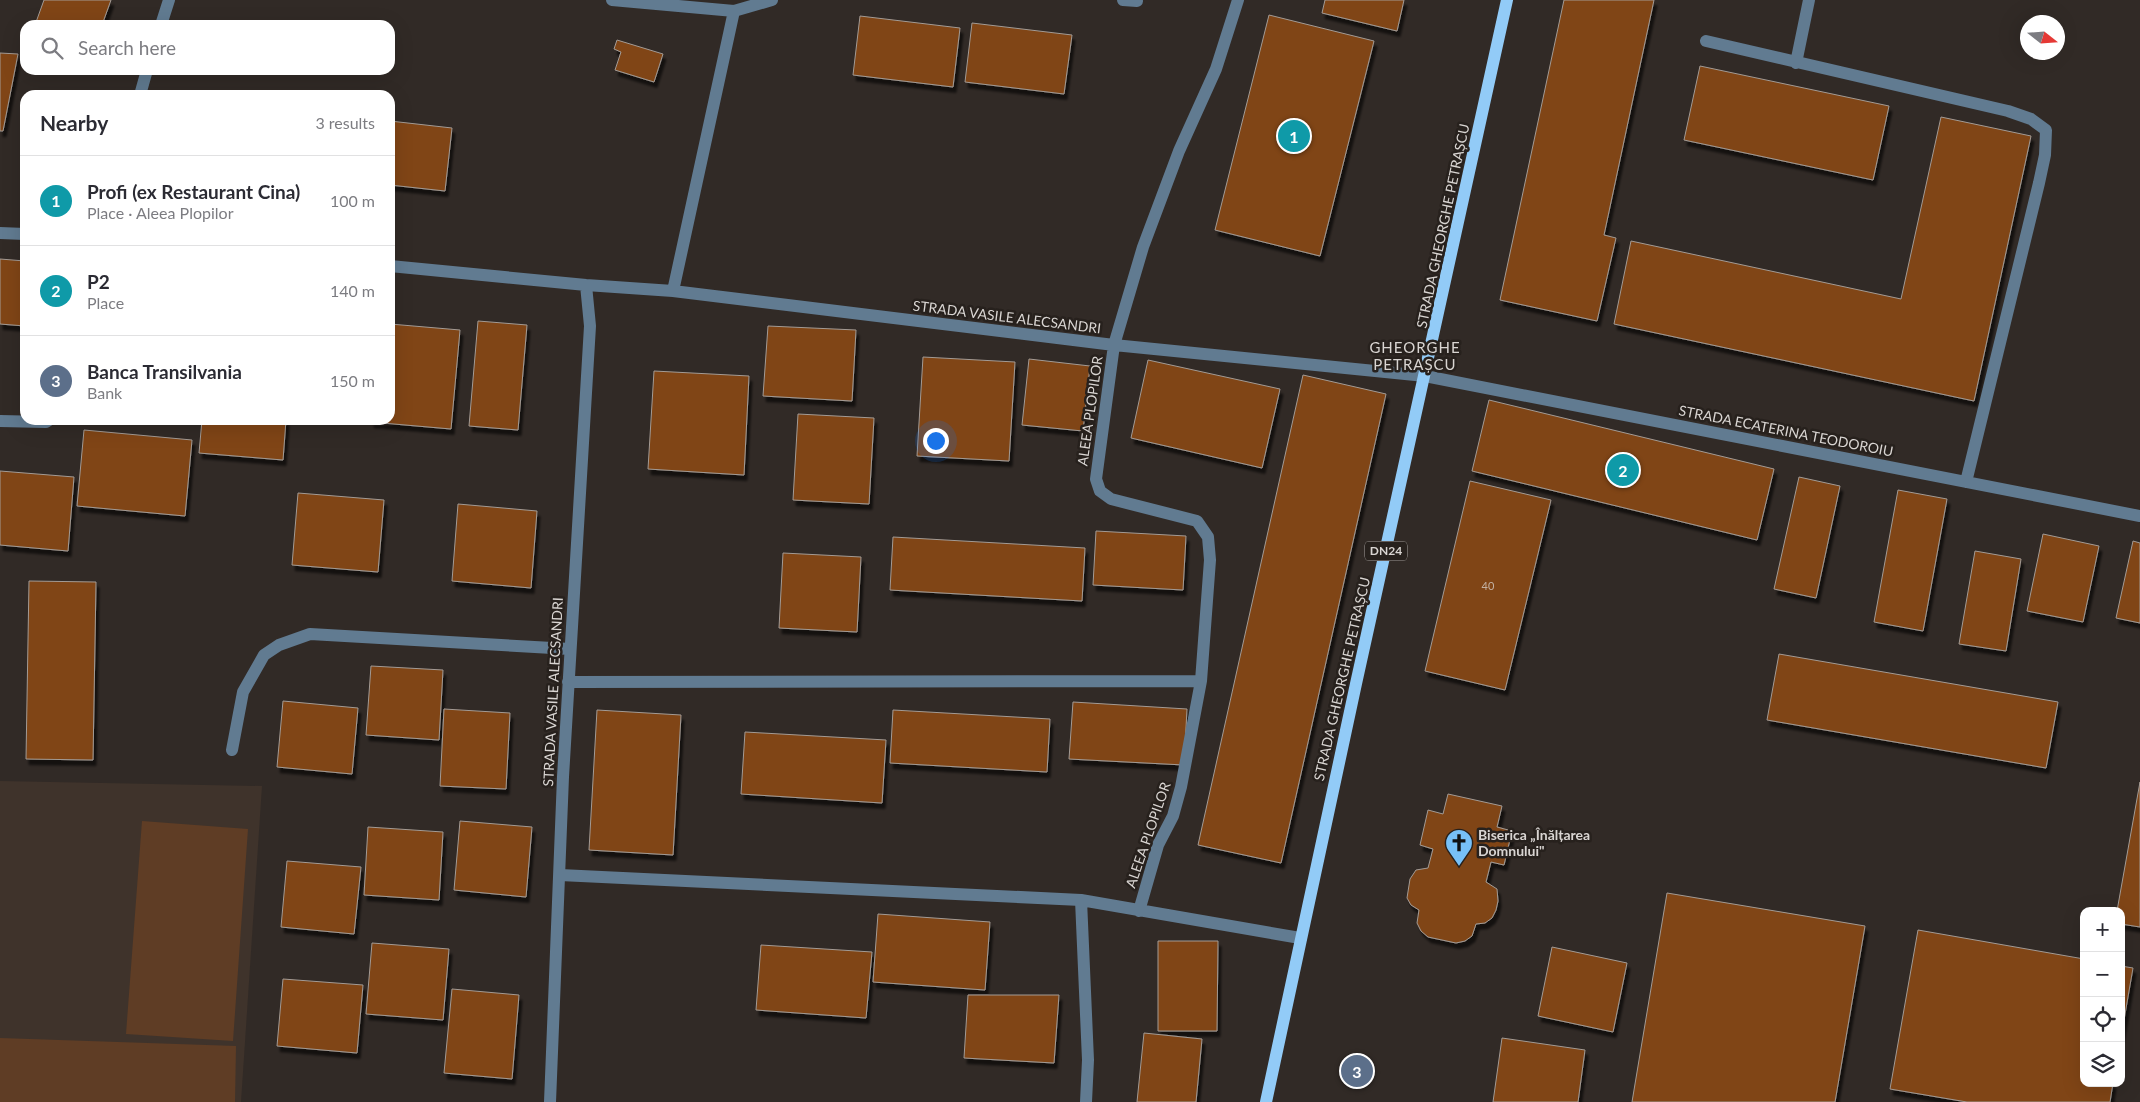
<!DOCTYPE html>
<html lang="en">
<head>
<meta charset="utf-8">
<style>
  :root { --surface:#fff; --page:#f7f7f7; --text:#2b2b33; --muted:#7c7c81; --line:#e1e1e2; --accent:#b45309 }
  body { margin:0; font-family:Lato,sans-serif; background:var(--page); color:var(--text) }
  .controls { position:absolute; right:15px; bottom:15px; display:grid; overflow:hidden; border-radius:10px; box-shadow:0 5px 20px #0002 }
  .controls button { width:45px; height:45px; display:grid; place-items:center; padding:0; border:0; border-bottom:1px solid var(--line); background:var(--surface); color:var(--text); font:25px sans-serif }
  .compass { position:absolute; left:2020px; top:15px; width:45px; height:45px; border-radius:50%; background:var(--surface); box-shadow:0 5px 20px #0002; rotate:107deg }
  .you { position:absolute; left:935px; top:440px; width:18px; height:18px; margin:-12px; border:4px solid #fff; border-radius:50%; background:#1a73e8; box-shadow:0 0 0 8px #1a73e833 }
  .badge { display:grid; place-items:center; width:32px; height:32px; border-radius:50%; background:var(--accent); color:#fff; font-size:16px; font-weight:700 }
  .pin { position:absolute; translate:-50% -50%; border:2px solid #fff; box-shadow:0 1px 5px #0006 }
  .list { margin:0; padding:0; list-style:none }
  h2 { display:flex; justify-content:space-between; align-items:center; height:65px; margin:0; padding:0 20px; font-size:21px }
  h2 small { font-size:16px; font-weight:400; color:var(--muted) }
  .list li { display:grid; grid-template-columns:32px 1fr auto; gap:15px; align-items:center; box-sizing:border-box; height:90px; padding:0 20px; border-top:1px solid var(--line) }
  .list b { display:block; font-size:19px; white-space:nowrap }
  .list p { margin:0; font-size:16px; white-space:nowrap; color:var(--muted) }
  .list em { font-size:16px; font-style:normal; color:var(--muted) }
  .icon { flex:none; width:28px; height:28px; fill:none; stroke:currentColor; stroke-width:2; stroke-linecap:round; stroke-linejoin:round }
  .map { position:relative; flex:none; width:2140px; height:1102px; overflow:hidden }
  .search { position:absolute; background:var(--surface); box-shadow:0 5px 20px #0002; left:20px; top:20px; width:375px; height:55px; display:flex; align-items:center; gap:12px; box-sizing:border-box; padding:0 18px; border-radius:15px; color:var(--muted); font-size:19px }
  .panel { position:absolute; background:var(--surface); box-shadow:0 5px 20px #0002; left:20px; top:90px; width:375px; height:335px; border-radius:15px }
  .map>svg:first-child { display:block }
</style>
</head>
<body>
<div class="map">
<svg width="2140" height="1102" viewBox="0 0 2140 1102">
  <defs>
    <filter id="shadow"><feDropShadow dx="3" dy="5.5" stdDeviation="1" flood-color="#0009"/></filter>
  </defs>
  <rect width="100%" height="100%" fill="#312a26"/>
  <path fill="#3f332b" d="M0,781L262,786L241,1102H0Z"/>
  <path fill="#5f3d25" d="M142,821L248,829L233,1041L126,1034Z
    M0,1038L236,1046L235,1102H0Z"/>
  <path fill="#804514" stroke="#a39b95" filter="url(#shadow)" d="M44,0H111L102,25H35Z
    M1325,0H1404L1397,31L1322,13Z
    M1564,0H1654L1604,235L1616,238L1597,321L1500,300Z
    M1269,15L1374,41L1320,256L1215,230Z
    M860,16L960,28L953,87L853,75Z
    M972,23L1072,35L1064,94L965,82Z
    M617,40L663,54L654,82L615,70L621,52L614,49Z
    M0,53L18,54L3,131H0Z
    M1700,66L1889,106L1873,180L1684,140Z
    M1941,117L2031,136L1974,401L1614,324L1631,241L1901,299Z
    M390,121L452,128L445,191L390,185Z
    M0,259L25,261V326L0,324Z
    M478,321L527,325L518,430L469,426Z
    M390,324L460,330L451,429L371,422V420H390Z
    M768,326L856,330L852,401L763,396Z
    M923,357L1015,362L1009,461L917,456Z
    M1029,359L1090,366L1083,431L1022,425Z
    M1148,360L1280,389L1262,468L1131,438Z
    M654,371L749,376L744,475L648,469Z
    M1303,375L1386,394L1281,863L1198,845Z
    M1489,400L1774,469L1757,540L1472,471Z
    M798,414L874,418L869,504L793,500Z
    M202,420H286L283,460L199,453Z
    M84,430L192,440L185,516L77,506Z
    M0,471L74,477L68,551L0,545Z
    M1799,477L1840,486L1816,598L1774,589Z
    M1470,481L1551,500L1505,690L1425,671Z
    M1898,490L1947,499L1923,631L1874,622Z
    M298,493L384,500L378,572L292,565Z
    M458,504L537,511L531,588L452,581Z
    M1096,531L1186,536L1183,590L1093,585Z
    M2043,534L2099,546L2083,622L2027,611Z
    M893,537L1085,548L1082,601L890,590Z
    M2133,541L2140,543V623L2116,618Z
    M1975,551L2021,559L2006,651L1959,644Z
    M783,553L861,557L857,632L779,628Z
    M29,581L96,582L93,760L26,759Z
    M1779,654L2058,702L2046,768L1767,720Z
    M371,666L443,670L439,740L366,735Z
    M283,701L358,708L352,774L277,767Z
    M1073,702L1187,709L1184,765L1069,759Z
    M444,709L510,713L506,789L440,786Z
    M597,710L681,715L673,855L589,850Z
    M893,710L1050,719L1047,772L890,763Z
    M745,732L886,740L882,803L741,794Z
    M2140,782V927L2121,924V911H2117Z
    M1448,794L1502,806L1497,827L1512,831L1504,865L1491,862L1486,882L1497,889L1498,901L1496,910L1492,918L1485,923L1476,924L1472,936L1465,941L1456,943L1428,937L1421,931L1417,923L1419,910L1411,905L1407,898L1410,879L1416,870L1428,868L1433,849L1420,845L1428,810L1443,814Z
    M460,821L532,827L526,897L454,890Z
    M368,827L443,832L439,900L364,895Z
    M287,861L361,867L354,934L281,927Z
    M1667,893L1865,926L1835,1102H1632Z
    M878,914L990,922L985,990L873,982Z
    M1918,930L2084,959V1083H2113L2110,1102H1967L1890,1089Z
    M1158,941H1218L1217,1031H1158Z
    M372,943L449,949L443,1020L366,1014Z
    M761,945L872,952L866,1018L756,1010Z
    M1552,947L1627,963L1613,1032L1538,1016Z
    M2121,966L2133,968L2121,1037Z
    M283,979L363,985L357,1053L277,1046Z
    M452,989L519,995L512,1079L444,1073Z
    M968,995H1059L1054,1063L964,1058Z
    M1144,1033L1202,1039L1196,1102H1137Z
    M1502,1038L1585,1050L1578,1102H1493Z"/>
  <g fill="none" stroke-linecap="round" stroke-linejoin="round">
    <path stroke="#617b91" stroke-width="12" d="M612,0L734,11L772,0
      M1123,0L1137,1
      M161,25L169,0
      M1706,41L2008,111L2031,119L2046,130L2045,155L2039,183L1966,482
      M1796,63L1809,0
      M140,95L147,70
      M0,233L25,234
      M390,266L586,285L673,291L1114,345L1425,376L2140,516
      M673,291L734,11
      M0,421L46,422L49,420
      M568,682L1201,681
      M232,750L243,692L264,655L279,645L310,634L570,649
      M560,875L1081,900L1300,938
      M1081,900L1088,1060L1086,1102
      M1139,911L1158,845L1173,816L1181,787L1201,681L1210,560L1208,537L1197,521L1111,499L1100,491L1096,479L1114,345L1143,247L1179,151L1216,69L1238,0
      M550,1102L563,777L590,326L586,285"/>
    <path stroke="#92cbf7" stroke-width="12" d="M1266,1102C1343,734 1427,367 1507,0"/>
  </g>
  <defs>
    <symbol id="church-pin" viewBox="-11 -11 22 30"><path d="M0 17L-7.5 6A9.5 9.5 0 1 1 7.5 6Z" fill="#77c0f7" stroke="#27211d"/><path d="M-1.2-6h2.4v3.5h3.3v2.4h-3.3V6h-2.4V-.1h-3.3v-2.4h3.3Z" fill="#111"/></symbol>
  </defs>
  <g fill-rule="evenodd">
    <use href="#church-pin" x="1443" y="827" width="32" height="43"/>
  </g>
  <g text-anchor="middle" stroke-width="5" stroke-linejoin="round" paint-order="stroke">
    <g font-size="11" fill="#c3b1a2">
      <text x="1488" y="590">40</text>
    </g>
    <rect fill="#27211d" stroke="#a49f9c" stroke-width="1" x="1365" y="541.5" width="42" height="19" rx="4"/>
    <g font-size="12" font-weight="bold" fill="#d9d5d2">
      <text x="1386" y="555">DN24</text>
    </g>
    <g font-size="14" fill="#d9d5d2" stroke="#27211d">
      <text transform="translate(1443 226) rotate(-78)" y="5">STRADA GHEORGHE PETRAȘCU</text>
      <text transform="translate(1007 317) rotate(7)" y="5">STRADA VASILE ALECSANDRI</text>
      <text transform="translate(1090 411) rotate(-82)" y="5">ALEEA PLOPILOR</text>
      <text transform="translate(1786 431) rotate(11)" y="5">STRADA ECATERINA TEODOROIU</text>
      <text transform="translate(1342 679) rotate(-77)" y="5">STRADA GHEORGHE PETRAȘCU</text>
      <text transform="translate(553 692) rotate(-87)" y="5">STRADA VASILE ALECSANDRI</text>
      <text transform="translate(1148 835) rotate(-71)" y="5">ALEEA PLOPILOR</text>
    </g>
    <g font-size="14" font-weight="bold" fill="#d9d5d2" stroke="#27211d" text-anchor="start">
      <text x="1478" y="840">Biserica „Înălțarea<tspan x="1478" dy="16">Domnului"</tspan></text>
    </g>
    <g font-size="15" letter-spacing="1" fill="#d9d5d2" stroke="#27211d">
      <text x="1415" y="353">GHEORGHE<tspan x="1415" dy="17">PETRAȘCU</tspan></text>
    </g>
  </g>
</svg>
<div class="controls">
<button>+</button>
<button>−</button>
<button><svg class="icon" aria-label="locate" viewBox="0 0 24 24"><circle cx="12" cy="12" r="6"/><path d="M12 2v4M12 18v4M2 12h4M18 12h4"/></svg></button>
<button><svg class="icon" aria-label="layers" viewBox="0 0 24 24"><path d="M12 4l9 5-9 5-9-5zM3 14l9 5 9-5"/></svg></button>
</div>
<svg class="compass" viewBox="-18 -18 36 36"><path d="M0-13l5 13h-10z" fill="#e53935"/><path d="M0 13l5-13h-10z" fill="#7c7c81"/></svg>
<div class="you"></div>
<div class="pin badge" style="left:1294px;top:136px;background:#0f9aa8">1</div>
<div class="pin badge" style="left:1623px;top:470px;background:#0f9aa8">2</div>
<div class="pin badge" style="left:1357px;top:1071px;background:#5c6f8a">3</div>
<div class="search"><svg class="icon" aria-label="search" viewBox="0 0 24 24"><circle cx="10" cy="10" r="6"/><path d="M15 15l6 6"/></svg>Search here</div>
<section class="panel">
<h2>Nearby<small>3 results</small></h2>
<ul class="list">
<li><span class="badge" style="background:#0f9aa8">1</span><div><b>Profi (ex Restaurant Cina)</b><p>Place · Aleea Plopilor</p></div><em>100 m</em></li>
<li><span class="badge" style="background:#0f9aa8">2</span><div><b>P2</b><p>Place</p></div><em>140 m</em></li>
<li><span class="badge" style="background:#5c6f8a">3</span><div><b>Banca Transilvania</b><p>Bank</p></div><em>150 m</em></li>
</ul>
</section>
</div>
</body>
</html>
